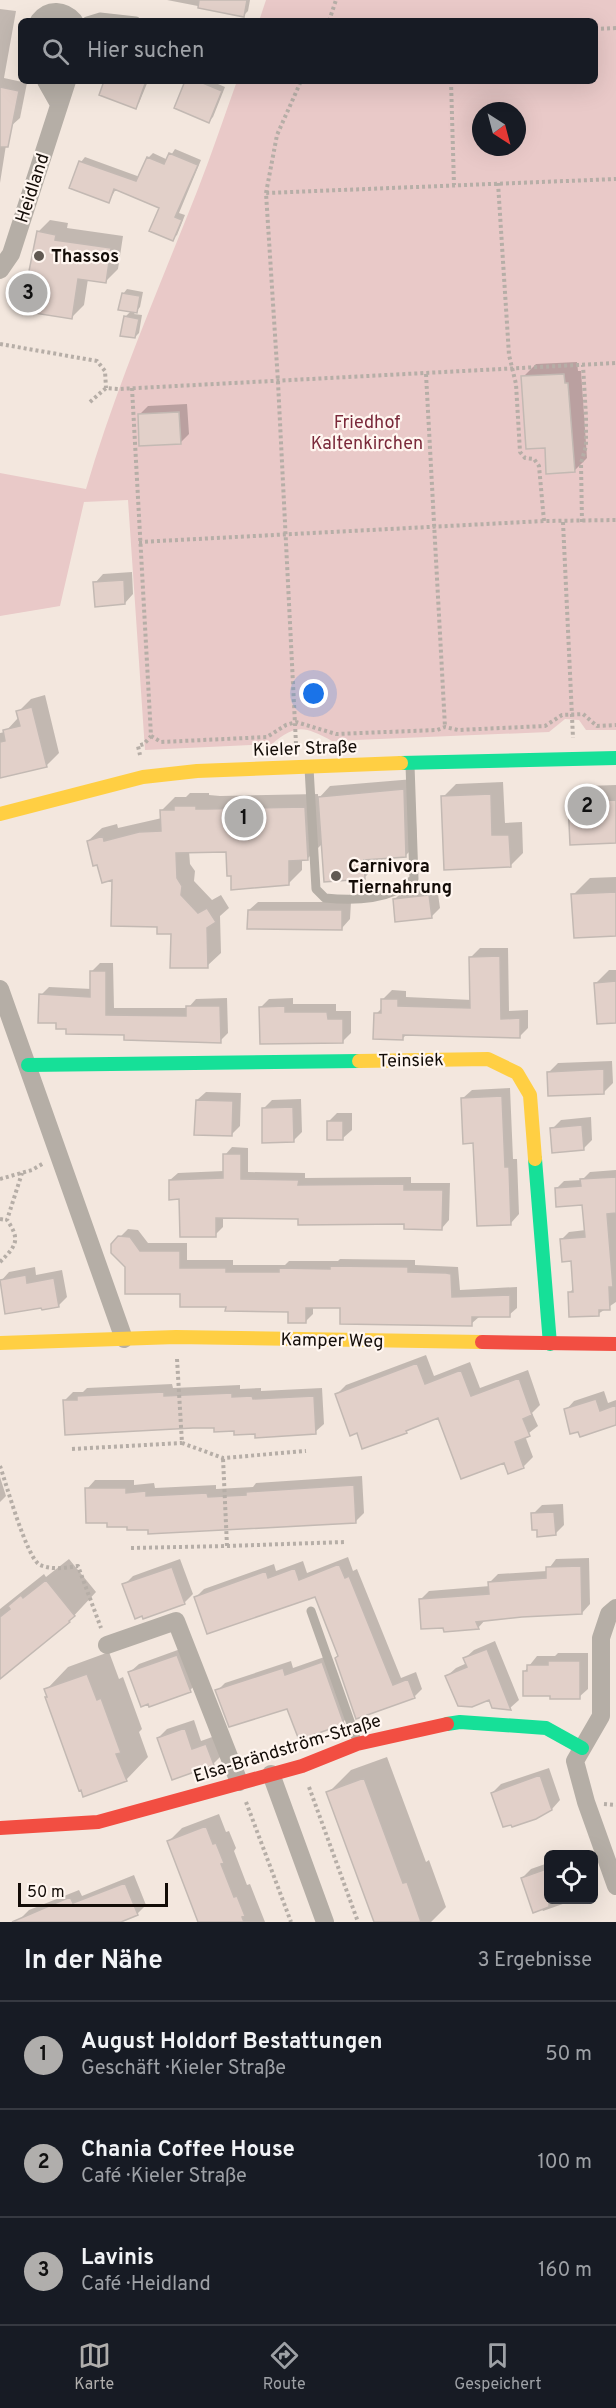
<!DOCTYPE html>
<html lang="de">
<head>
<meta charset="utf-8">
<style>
  :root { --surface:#171b24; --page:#242831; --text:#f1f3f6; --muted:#9ea1a6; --line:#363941; --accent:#b0aeac }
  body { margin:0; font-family:Overpass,sans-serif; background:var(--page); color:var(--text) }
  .controls { position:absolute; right:18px; bottom:18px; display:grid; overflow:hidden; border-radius:9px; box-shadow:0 6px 24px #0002 }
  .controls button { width:54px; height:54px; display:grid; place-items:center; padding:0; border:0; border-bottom:2px solid var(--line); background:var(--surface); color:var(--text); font:30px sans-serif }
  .compass { position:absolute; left:472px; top:102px; width:54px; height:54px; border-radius:50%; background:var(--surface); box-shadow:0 6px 24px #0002; rotate:144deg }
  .scale { position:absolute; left:18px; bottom:15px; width:150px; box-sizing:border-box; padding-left:6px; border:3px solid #130c07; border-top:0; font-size:16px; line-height:21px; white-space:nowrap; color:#130c07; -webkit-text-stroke:4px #fff6f0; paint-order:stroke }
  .you { position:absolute; left:314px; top:694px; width:21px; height:21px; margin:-15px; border:4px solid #fff; border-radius:50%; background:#1a73e8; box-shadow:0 0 0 9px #1a73e833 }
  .badge { display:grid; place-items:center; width:39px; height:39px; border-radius:50%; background:var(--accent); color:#111; font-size:20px; font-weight:700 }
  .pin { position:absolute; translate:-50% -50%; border:3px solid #fff; box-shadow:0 2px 6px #0006 }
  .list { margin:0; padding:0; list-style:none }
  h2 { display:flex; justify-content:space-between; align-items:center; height:78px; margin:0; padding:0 24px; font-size:26px }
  h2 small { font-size:20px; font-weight:400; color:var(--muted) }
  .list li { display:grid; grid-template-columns:39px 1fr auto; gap:18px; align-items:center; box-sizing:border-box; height:108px; padding:0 24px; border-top:2px solid var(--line) }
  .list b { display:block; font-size:22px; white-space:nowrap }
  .list p { margin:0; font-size:20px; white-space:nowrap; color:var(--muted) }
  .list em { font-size:20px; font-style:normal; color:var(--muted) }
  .icon { flex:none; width:33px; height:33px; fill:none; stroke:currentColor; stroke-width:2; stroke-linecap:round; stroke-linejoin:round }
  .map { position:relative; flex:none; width:616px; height:1922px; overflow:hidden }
  .search { position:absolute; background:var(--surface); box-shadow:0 6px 24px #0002; left:18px; right:18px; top:18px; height:66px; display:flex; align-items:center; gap:15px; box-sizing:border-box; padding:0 21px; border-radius:9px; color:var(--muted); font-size:22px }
  .sheet { height:402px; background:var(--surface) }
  nav { display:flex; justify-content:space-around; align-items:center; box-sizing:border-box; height:84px; border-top:2px solid var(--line); background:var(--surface); font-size:16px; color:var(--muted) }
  nav a { display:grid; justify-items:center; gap:3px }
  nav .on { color:var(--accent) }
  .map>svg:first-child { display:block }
</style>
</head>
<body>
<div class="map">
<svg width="616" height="1922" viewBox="0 0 616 1922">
  <rect width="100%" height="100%" fill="#f3e7de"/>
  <path fill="#e9c9c8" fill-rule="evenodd" d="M266,0H616V730H586L579,720L565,719L549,732L332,741C305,727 297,723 272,744L145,750L128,500L84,502L60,606L0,616V473L86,489C116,386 159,288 198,189C212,153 224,117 237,81H595V21H259ZM481,111H517V147H481Z"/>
  <path fill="#0003" d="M167,0H250L248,11L244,15Z
    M0,9L16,11L4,78L27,83L20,118L11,126H9L0,183Z
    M106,81H148L139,103L135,107Z
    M186,81H211L225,87L213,117L209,121Z
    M175,149L201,160L179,213L185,215L177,235L172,239L161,208L116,189L109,201L81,162L85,157L140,177L148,158L153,153L168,160Z
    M50,220L68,223L67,228L123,236L118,269L106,281L88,279L84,305L72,317L38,232Z
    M127,289L143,292L140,307L134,314L142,315L139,333L135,337L125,317L131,311L123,294Z
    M577,362L578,371H581L587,458L574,471L546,447L523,377L536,364Z
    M187,404L189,434L180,443L139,415L148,406Z
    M132,572L133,594L125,603L95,583L103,574Z
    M45,695L59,753L46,766L0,777V733L5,732L18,718V712L31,699Z
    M414,779L417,844L406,855L374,858L375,867L364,878L323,843L307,859H302V870L288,884L228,851H189L190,864L195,871L194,881L212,900L221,895L229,908L220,916L221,953L207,966L173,933L158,925L98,863L88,841L102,828L117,824L118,828L162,818L161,811L175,797H186L190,793H209V795L220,796L318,794V799L330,786Z
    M503,782L505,823L522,822L523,853L510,866L443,797L456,784Z
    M616,785V842L569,803L586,786Z
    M616,877V934L573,895L590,878Z
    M437,887L440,908L431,917L395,899L403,891Z
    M258,902H351L350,919L342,928L249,910Z
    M480,948H508L509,1011L528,1010V1028L519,1037L408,1033L402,1039L376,1014L383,1007V999L392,990L406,991V997L472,1000L471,957Z
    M100,963H113L114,1008H188L196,999L227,998L228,1033L220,1041L68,1027L58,1022L41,995L49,987L92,989L91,972Z
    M609,970H616V1022L596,983Z
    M293,998V1004H336V1011H351V1033L343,1041L260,1008L269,999Z
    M612,1061L613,1083L604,1092L549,1072L558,1063Z
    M510,1088L513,1159H517L519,1214L511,1223L475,1142L463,1098L472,1090Z
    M206,1092L241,1093L240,1126L231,1135L197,1100Z
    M301,1099L302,1132L293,1141L263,1109L272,1100Z
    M337,1113H352V1130L343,1138L328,1122Z
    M591,1117L592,1140L583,1149L552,1129L561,1120Z
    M232,1147L248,1148V1172L305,1173V1178L411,1177V1183H450L449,1220L442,1228L405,1222L223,1216V1227L215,1235L181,1198L170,1180L178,1173L224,1171L225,1155Z
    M616,1170V1302L598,1314L569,1293L574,1288L573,1260L561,1240L569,1232L586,1230L583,1204L556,1189L564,1181L582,1180L590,1172Z
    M128,1229L138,1230L148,1243H187V1260H233V1265H285L289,1261H338L340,1259L415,1260V1265L458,1267L460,1290L517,1287V1308L509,1315L479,1317L471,1324L342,1306H313V1314L305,1322L290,1310L227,1306L181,1292L126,1267L113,1244Z
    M35,1267L36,1275L62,1270L67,1297L58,1306L1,1281L9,1272Z
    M426,1355L434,1376L470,1362L480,1388L528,1370L540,1405L532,1413L538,1426L525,1436L533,1457L524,1466L509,1472L505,1461L439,1416L411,1427L406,1432L358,1431L337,1394L346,1385Z
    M172,1384L173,1388L240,1385V1389L261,1388V1391L322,1388L324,1424L315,1432H256L64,1401L73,1392H83L87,1388Z
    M604,1391L608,1403L616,1400V1426L615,1424L566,1410L574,1401Z
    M362,1476L364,1513L356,1521L149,1529L108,1521L87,1489L95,1480H134V1485L154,1483L155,1488L216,1485V1489L253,1487L256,1483Z
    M0,1477L6,1496L0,1502Z
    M563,1504L564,1525L555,1534L533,1514L542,1505Z
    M348,1557L353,1571L357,1569L401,1678L416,1672L422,1689L414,1697L357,1717L339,1655L315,1594L196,1597L204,1589L274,1564L276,1571L303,1561L307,1573Z
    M589,1558L590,1604L582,1613L486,1619L478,1628L420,1600L429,1591L490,1586L489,1583L498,1574L547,1571L556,1559Z
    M69,1559L96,1592L69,1621L0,1677V1609L44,1574L46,1577Z
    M180,1559L193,1594L184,1603L124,1585L133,1576Z
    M495,1641L519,1700L510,1708L493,1707L490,1698L447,1676L456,1668L467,1663L465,1658L474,1650Z
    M186,1647L199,1682L190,1690L130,1672L139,1664Z
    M109,1652L119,1679L123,1677L142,1729L139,1732L148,1757L126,1780L48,1696L46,1690L68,1667Z
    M558,1653H588V1689L579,1697L552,1695L525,1671L537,1656H555Z
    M330,1655L351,1714L343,1722L217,1691L225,1683L291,1661L293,1668Z
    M194,1720L201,1741L215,1736L222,1755L213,1764L158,1738L167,1729Z
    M387,1757L426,1862L429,1860L446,1907L431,1922H376L328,1793L351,1770Z
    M549,1768L560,1800L552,1809L492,1793L501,1784Z
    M219,1814L226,1832L229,1831L236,1848L234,1851L247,1885L250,1884L265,1922H200L169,1841L182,1828Z
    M548,1863V1900H574L543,1911L522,1878L531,1869Z
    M134,1875L146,1905L137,1914L117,1922H21L20,1919L29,1910L79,1890L82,1896Z"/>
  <path fill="#e2d0c9" stroke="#c3b9b3" stroke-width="1.5" d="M199,0H247L244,17L198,8Z
    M104,81H146L136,109L99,95Z
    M185,81H198L222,91L209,123L174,108Z
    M0,87L19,91L8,147H0Z
    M169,153L198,165L175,217L182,220L173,241L149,231L159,208L114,189L109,203L69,188L79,161L136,181L147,157L164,164Z
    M37,231L56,235L55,240L111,248L106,283L78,279L72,319L21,311Z
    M122,293L140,296L137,313L118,310Z
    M124,316L139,319L135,338L120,336Z
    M564,374L565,383H568L575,472L546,474L545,448L526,449L521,376Z
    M179,412L181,444L139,446L138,414Z
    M124,580L125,604L95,607L93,582Z
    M32,707L47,767L0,778V742L5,741L3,730L20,726L16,711Z
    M404,789L406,857L364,860L365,879L324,882L318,797Z
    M491,794L492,835H509L511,867L444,870L441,796Z
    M616,800V843L570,845L568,802Z
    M174,806H196V809H206L305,807L308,860L289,861V885L231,890V876H227L226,852L176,853L177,878L182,886L181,895L198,913L207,908L216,922L207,928L208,968H170L171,934H157V927L111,926L112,880L102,883L97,865L93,866L87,841L103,836L104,841L139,832L161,831L160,810H174Z
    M616,892V936L574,938L571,894Z
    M429,895L432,918L395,922L393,899Z
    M248,910H342V930L247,929Z
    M500,956L501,1019L520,1018V1038L403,1035V1040L373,1039L374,1013H381V999H398V1006L470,1008L469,957Z
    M90,971H106V1015L186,1016V1006H220L221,1043L124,1040V1035L66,1034V1029H56V1023H38L39,994L90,997Z
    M616,981V1023L597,1024L594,983Z
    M285,1006V1012H327L328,1019H343V1043L260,1044L259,1007Z
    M604,1069V1094L548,1096L547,1072Z
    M502,1096L505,1167H509L511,1225L477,1226L473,1143L463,1144L461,1098Z
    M196,1100L233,1101L232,1136L194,1135Z
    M293,1107L294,1142L262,1143V1108Z
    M327,1121H343V1140H327Z
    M582,1125L584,1150L552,1153L550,1128Z
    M223,1154H241V1179L299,1180L298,1185L404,1184V1190H443L442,1230L404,1229V1224L298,1225V1219L216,1218V1237H180L179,1199L169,1200V1180L223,1178Z
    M616,1177V1213L607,1214L613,1287H609L610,1310H599V1316L569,1317L568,1292H573L571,1261L562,1262L560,1239L585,1237L582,1205L556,1207L555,1188L581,1186L580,1179Z
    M118,1236L130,1237L140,1251H180V1268H226V1272H279V1268L330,1269V1266L408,1267V1272L446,1273L451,1274L452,1297L510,1295V1317H472V1326L340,1324V1308H306V1323H288V1312L225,1311L226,1307H180V1294H125V1267L111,1253V1244Z
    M26,1275L27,1283L54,1278L59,1307L42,1310L41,1308L5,1314L0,1280Z
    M417,1363L425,1384L461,1370L471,1396L519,1378L532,1415L523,1419L530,1436L515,1442L524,1468L508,1474L504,1463L461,1479L438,1418L406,1431L407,1433L362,1449L357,1433L350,1436L335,1394Z
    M164,1392V1396L232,1393V1397L252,1396L253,1399L314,1396L316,1434L255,1438V1434L234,1435V1431L214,1432V1428H193L65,1435L63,1400H77V1396Z
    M596,1399L600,1411L616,1405V1425L580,1437L578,1432L570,1434L564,1409Z
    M354,1485L356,1523L148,1534V1530H127V1527H107V1523H86L85,1488H126V1493L146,1491V1496L207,1493L208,1497L246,1495V1492Z
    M554,1512L556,1535L537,1537V1530H532L531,1513Z
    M339,1564L345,1578L349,1576L393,1685L408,1679L415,1698L356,1719L335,1658L338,1656L315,1597L207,1634L194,1597L266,1571L268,1578L295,1568L299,1580Z
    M581,1566L582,1614L522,1617L476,1622L479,1629L444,1632L443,1628L421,1629L419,1599L489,1594L488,1582L546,1578V1567Z
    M172,1567L185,1604L143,1619L142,1616L135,1619L122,1584Z
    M46,1580L75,1616L69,1621L70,1622L0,1679V1617L10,1609L8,1606L21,1595L23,1598Z
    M487,1649L511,1710L492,1708L489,1700L472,1707L458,1706L445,1676L467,1667L463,1658Z
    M177,1655L191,1692L149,1707L148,1704L141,1707L128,1672Z
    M548,1661H580V1699H550V1696H523V1671H527V1665H548Z
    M322,1662L344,1724L299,1740L287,1709L229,1727L215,1690L283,1668L285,1675Z
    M87,1674L97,1700L101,1698L121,1753L116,1754L127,1781L83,1797L81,1790L79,1791L45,1697H47L44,1689Z
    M185,1728L192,1749L206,1744L214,1765L172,1780L157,1738Z
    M540,1775L552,1810L536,1819L512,1827L511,1825L503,1827L491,1793Z
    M364,1778L403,1883L407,1882L421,1922H374L326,1792Z
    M206,1826L213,1844L216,1843L224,1863L221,1864L234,1897L237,1896L245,1916L242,1917L244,1922H198L167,1841Z
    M549,1868V1907L533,1913L521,1878Z
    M125,1883L138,1915L121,1922H12L70,1897L73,1903Z"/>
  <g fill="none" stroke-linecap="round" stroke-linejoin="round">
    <path stroke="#b6aea7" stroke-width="4" stroke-dasharray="3 3" stroke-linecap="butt" d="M329,21L336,0
      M595,29L616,28
      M451,81L454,185
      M498,183L509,355L516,384L520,452L525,458L534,459L539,466L544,521
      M266,193L277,135L301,81
      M0,344L97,361L105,371L106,388
      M426,374L445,727
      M132,388L151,736L144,744L138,746L140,755
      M90,402L106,388L119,389L616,363
      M563,522L573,738
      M582,522L581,463L586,446V417L583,365
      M139,542L544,521L616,520
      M151,736L161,742L267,737L286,725L296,722L336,734L437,730L445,727L458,730L545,726L562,715L583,714L597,726L616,725
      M296,744L278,382L266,193L616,179
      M0,1179L32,1170L44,1163
      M0,1219L7,1220
      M0,1262C16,1246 21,1240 7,1220L22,1173
      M177,1359L182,1443L223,1458L306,1451
      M72,1449L182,1443
      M0,1466C6,1483 27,1559 40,1565C52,1570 65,1568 78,1566L101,1628
      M227,1546L345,1542
      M131,1548L227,1546L223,1458
      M309,1787L358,1922
      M246,1802L291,1922
      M604,1804L616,1805"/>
    <path stroke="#b5aea6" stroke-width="9" d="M87,21L100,17L136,21
      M309,768L316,889L325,898C356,901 390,900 414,879L410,765
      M311,1611L357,1741"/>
    <path stroke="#b5aea6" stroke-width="18" d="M39,21C49,8 64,10 74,21
      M46,81L59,104
      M0,270L11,254L67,81
      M0,989L124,1339
      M616,1608L609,1614L601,1638V1716L575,1761L586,1802L616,1886
      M107,1645L176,1621L239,1782
      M271,1774L325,1922"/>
    <path stroke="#16e098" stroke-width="14" d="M401,763L616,758
      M28,1065L359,1061
      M535,1159L550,1344
      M447,1724L460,1722L546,1728L582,1748"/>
    <path stroke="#ffcf43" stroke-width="14" d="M0,814L143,777L197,771L401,763
      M359,1061L488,1059L517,1073L530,1095L535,1159
      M0,1343L176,1337L482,1342"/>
    <path stroke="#f24e42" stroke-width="14" d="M482,1342L616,1344
      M0,1828L98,1822L302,1766L357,1744L447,1724"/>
  </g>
  <g fill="#615952" stroke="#fff6f0" stroke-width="2">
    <circle cx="39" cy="256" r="6"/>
    <circle cx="336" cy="876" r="6"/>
  </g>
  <g text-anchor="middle" stroke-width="4.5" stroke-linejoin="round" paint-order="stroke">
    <g font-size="18" fill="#130c07" stroke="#fff6f0">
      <text transform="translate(32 188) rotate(-72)" y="6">Heidland</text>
      <text transform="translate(305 748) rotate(-2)" y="6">Kieler Straße</text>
      <text transform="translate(411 1060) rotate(-1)" y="6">Teinsiek</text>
      <text transform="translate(332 1340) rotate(1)" y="6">Kamper Weg</text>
      <text transform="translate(287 1748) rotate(-17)" y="6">Elsa-Brändström-Straße</text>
    </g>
    <g font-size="18" font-weight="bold" fill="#130c07" stroke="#fff6f0" text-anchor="start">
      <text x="51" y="262">Thassos</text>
      <text x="348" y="872">Carnivora<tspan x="348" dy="21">Tiernahrung</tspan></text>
    </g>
    <g font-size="18" fill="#7a293a" stroke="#fff6f0">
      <text x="367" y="428">Friedhof<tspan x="367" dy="21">Kaltenkirchen</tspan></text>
    </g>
  </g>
</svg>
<div class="controls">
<button><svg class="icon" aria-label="locate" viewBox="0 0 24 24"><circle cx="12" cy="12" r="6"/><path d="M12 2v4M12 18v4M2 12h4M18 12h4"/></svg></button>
</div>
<svg class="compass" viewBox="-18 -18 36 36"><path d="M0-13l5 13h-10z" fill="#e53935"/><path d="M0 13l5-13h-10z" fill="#9ea1a6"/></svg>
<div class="scale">50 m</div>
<div class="you"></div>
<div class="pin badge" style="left:244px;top:818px">1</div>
<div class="pin badge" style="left:587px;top:806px">2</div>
<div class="pin badge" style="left:28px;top:293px">3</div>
<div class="search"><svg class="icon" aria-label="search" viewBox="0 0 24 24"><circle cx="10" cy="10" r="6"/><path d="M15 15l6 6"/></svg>Hier suchen</div>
</div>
<section class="sheet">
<h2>In der Nähe<small>3 Ergebnisse</small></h2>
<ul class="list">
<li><span class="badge">1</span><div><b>August Holdorf Bestattungen</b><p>Geschäft · Kieler Straße</p></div><em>50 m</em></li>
<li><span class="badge">2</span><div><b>Chania Coffee House</b><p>Café · Kieler Straße</p></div><em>100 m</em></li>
<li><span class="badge">3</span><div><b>Lavinis</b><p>Café · Heidland</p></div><em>160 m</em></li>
</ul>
</section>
<nav>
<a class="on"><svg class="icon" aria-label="map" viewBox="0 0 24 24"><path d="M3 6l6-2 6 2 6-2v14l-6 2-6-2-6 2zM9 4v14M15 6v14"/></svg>Karte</a>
<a><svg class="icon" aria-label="directions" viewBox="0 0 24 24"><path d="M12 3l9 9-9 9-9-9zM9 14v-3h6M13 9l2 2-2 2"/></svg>Route</a>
<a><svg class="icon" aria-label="saved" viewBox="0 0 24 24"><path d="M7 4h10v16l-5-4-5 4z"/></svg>Gespeichert</a>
</nav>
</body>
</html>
